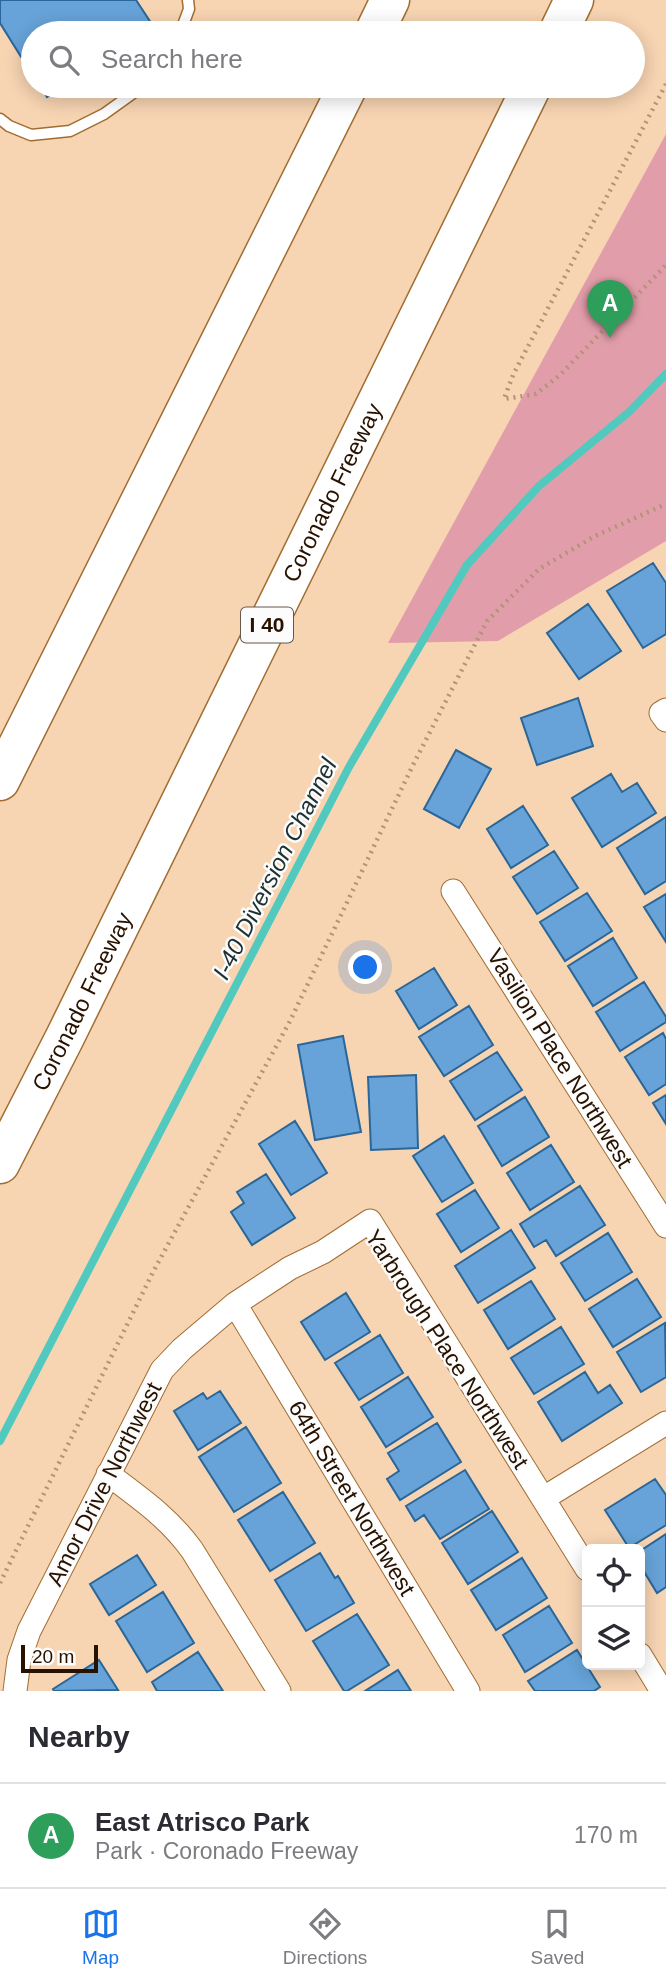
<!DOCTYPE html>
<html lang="en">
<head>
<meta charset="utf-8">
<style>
  :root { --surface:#fff; --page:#f2f2f3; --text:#2b2b33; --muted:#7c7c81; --line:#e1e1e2; --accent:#1a73e8 }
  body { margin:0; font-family:Helvetica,sans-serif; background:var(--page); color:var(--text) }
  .controls { position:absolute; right:21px; bottom:21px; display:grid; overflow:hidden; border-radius:10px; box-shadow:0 4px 18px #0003 }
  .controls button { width:63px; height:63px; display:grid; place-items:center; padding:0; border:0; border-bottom:2px solid var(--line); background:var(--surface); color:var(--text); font:35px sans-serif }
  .scale { position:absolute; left:21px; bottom:18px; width:77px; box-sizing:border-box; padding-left:7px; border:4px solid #271200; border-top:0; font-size:19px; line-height:24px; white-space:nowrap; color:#271200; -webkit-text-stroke:5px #fcfcfc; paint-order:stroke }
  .you { position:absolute; left:366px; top:968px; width:24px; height:24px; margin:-18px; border:5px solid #fff; border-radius:50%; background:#1a73e8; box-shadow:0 0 0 10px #1a73e833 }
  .badge { display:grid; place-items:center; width:46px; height:46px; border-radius:50%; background:var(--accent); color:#fff; font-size:23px; font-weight:700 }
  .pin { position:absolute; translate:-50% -58px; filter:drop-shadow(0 2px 4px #0008) }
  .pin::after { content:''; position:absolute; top:37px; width:24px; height:21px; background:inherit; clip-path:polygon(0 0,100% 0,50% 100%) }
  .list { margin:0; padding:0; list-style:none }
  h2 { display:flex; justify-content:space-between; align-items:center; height:91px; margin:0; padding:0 28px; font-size:30px }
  h2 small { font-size:23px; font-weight:400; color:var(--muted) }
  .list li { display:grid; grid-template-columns:46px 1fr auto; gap:21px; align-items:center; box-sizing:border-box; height:105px; padding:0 28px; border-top:2px solid var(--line) }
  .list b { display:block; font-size:26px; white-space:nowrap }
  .list p { margin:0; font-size:23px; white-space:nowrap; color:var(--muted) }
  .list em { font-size:23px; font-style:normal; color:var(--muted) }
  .icon { flex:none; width:38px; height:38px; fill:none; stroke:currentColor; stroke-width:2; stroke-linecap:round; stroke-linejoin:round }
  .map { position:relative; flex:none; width:666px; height:1691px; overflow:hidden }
  .search { position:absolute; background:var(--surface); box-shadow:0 4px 18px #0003; left:21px; right:21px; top:21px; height:77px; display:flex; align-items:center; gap:18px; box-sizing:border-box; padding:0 24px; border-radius:38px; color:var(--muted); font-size:26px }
  .sheet { height:196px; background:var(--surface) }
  nav { display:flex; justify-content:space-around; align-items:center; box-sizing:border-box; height:98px; border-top:2px solid var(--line); background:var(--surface); font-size:19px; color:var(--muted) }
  nav a { display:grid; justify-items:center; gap:4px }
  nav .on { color:var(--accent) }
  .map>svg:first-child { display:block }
</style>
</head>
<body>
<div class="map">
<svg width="666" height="1691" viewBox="0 0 666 1691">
  <rect width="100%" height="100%" fill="#f7d4b2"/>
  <path fill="#e29daa" d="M666,134V541L498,641L388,643Z"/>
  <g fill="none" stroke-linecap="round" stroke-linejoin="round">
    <path stroke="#51c9be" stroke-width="8" d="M0,1441L349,767L467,565L539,486L629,412L666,374"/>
  </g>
  <path fill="#67a3d8" stroke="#2a6697" stroke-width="2" d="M0,0H136L155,29L148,33H33V76L0,23Z
    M40,86H64L47,97Z
    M653,563L666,583V634L643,648L607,591Z
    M588,604L621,651L579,679L547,633Z
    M578,698L593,746L537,765L521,718Z
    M456,750L491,769L459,828L424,809Z
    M611,774L622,792L637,783L656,813L602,847L572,798Z
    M523,806L548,845L511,868L487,829Z
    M666,817V881L645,894L617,848Z
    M554,851L578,888L537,914L513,877Z
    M587,893L612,931L565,961L540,922Z
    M666,894V942L644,907Z
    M613,938L637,978L593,1006L568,966Z
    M434,968L457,1005L419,1029L396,991Z
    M644,982L666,1017V1022L620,1051L596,1012Z
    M469,1006L493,1045L444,1076L419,1037Z
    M663,1033L666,1039V1084L649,1095L625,1057Z
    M343,1036L361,1132L315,1140L298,1045Z
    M497,1052L522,1090L475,1120L450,1081Z
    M416,1075L418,1148L371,1150L368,1077Z
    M666,1095V1124L653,1103Z
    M525,1097L549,1137L502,1166L478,1126Z
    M295,1121L327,1173L291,1195L259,1144Z
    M444,1136L473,1183L442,1202L413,1156Z
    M551,1145L574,1182L530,1210L507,1173Z
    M266,1174L295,1218L252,1245L231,1212L244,1203L237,1192Z
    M580,1186L605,1225L556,1256L546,1240L534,1247L520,1224Z
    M475,1190L499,1228L461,1252L437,1214Z
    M511,1230L535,1268L478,1303L455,1266Z
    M608,1233L632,1272L585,1301L561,1263Z
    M637,1279L661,1317L613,1347L589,1309Z
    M531,1281L555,1319L508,1349L484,1310Z
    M346,1293L370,1332L325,1360L301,1322Z
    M665,1323L666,1377L641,1392L617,1352Z
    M561,1327L584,1364L534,1394L511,1358Z
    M380,1335L403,1373L359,1400L335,1363Z
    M585,1372L598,1393L610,1385L622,1403L562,1441L538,1402Z
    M408,1377L433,1417L386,1447L361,1407Z
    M220,1391L241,1423L198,1450L174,1411L203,1393L207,1399Z
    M437,1423L461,1462L400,1500L387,1479L399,1471L388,1453Z
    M246,1427L281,1483L234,1512L199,1457Z
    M465,1470L489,1509L440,1539L424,1515L415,1521L406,1506Z
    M655,1479L666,1495V1525L629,1548L605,1510Z
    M283,1492L315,1543L270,1571L238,1520Z
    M492,1511L518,1552L468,1584L442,1543Z
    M666,1534V1587L657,1593L640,1565V1551Z
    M320,1553L335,1578L338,1576L354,1603L306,1631L275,1580Z
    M137,1555L156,1585L109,1615L90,1584Z
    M522,1558L547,1598L496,1630L471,1590Z
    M163,1592L194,1643L147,1672L116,1621Z
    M549,1606L572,1643L525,1672L503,1635Z
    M357,1614L389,1665L347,1691H344L313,1641Z
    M577,1650L600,1687L594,1691H535L528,1681Z
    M198,1652L223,1691H157L152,1682Z
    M99,1660L118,1690L54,1691L53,1689Z
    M398,1670L411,1691H365Z"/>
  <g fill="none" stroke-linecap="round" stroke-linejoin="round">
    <defs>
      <path id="lane" d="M180,33L189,9L188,0
        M0,119L9,126L31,135L70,131L104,114L143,86"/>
      <path id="street" d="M666,710L661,713L666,720
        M453,891L666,1226
        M235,1304L468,1691
        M108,1474C141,1499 168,1517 192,1550L279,1691
        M544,1498L666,1423
        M640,1655L662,1691
        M15,1691L19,1660L29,1631L162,1370L182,1349L235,1304L290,1268L323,1252L370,1221L587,1569"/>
      <g id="highway">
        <path d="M374,33L390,0"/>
        <path d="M558,33L574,0"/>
        <path d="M0,781L348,86"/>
        <path id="s1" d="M0,1164L65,1037L532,86"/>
      </g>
    </defs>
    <use href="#lane" stroke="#a16d32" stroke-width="13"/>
    <use href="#street" stroke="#a16d32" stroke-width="25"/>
    <use href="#highway" stroke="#a16d32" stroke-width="41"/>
    <path stroke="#b29377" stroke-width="4.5" stroke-dasharray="2 5" stroke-linecap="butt" d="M666,84L513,375L504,399L536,394L560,375L666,265
      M0,1583L153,1272L290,1021L413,765L487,621L539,569L595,536L666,504"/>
    <use href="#lane" stroke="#fff" stroke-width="10"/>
    <use href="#street" stroke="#fff" stroke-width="23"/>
    <use href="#highway" stroke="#fff" stroke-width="38"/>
  </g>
  <g text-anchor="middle" stroke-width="5" stroke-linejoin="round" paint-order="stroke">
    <rect fill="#fcfcfc" stroke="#67584c" stroke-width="2" x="241" y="607.5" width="52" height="35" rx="5"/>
    <g font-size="21" font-weight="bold" fill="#271200">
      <text x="267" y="632">I 40</text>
    </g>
    <g font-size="23" fill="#271200" stroke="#fcfcfc">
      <text dy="8" stroke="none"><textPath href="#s1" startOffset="749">Coronado Freeway</textPath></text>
      <text dy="8" stroke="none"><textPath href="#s1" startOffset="182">Coronado Freeway</textPath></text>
      <text transform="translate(560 1058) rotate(58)" y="8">Vasilion Place Northwest</text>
      <text transform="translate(447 1349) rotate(57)" y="8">Yarbrough Place Northwest</text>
      <text transform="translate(104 1484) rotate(-63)" y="8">Amor Drive Northwest</text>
      <text transform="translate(352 1498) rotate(59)" y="8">64th Street Northwest</text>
    </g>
    <g font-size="24" font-style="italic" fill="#1d3230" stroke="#fcfcfc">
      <text transform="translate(275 869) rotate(-63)" y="8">I-40 Diversion Channel</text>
    </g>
  </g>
</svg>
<div class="controls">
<button><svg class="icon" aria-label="locate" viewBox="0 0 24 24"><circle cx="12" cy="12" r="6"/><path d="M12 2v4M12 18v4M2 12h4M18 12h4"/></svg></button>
<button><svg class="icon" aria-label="layers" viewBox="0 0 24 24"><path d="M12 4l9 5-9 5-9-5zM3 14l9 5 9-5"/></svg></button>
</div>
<div class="scale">20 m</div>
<div class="you"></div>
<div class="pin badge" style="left:610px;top:338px;background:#2e9e5b">A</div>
<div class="search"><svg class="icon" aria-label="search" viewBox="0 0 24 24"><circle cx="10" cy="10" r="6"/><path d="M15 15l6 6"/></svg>Search here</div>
</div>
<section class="sheet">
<h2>Nearby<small></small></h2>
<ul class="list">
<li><span class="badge" style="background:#2e9e5b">A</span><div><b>East Atrisco Park</b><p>Park · Coronado Freeway</p></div><em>170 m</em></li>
</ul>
</section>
<nav>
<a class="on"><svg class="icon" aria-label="map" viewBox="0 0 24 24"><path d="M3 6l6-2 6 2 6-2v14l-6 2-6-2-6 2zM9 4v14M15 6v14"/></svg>Map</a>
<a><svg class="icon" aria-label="directions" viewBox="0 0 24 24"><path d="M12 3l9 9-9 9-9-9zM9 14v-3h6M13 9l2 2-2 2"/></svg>Directions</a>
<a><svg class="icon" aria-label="saved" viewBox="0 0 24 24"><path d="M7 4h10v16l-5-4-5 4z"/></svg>Saved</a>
</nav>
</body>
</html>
